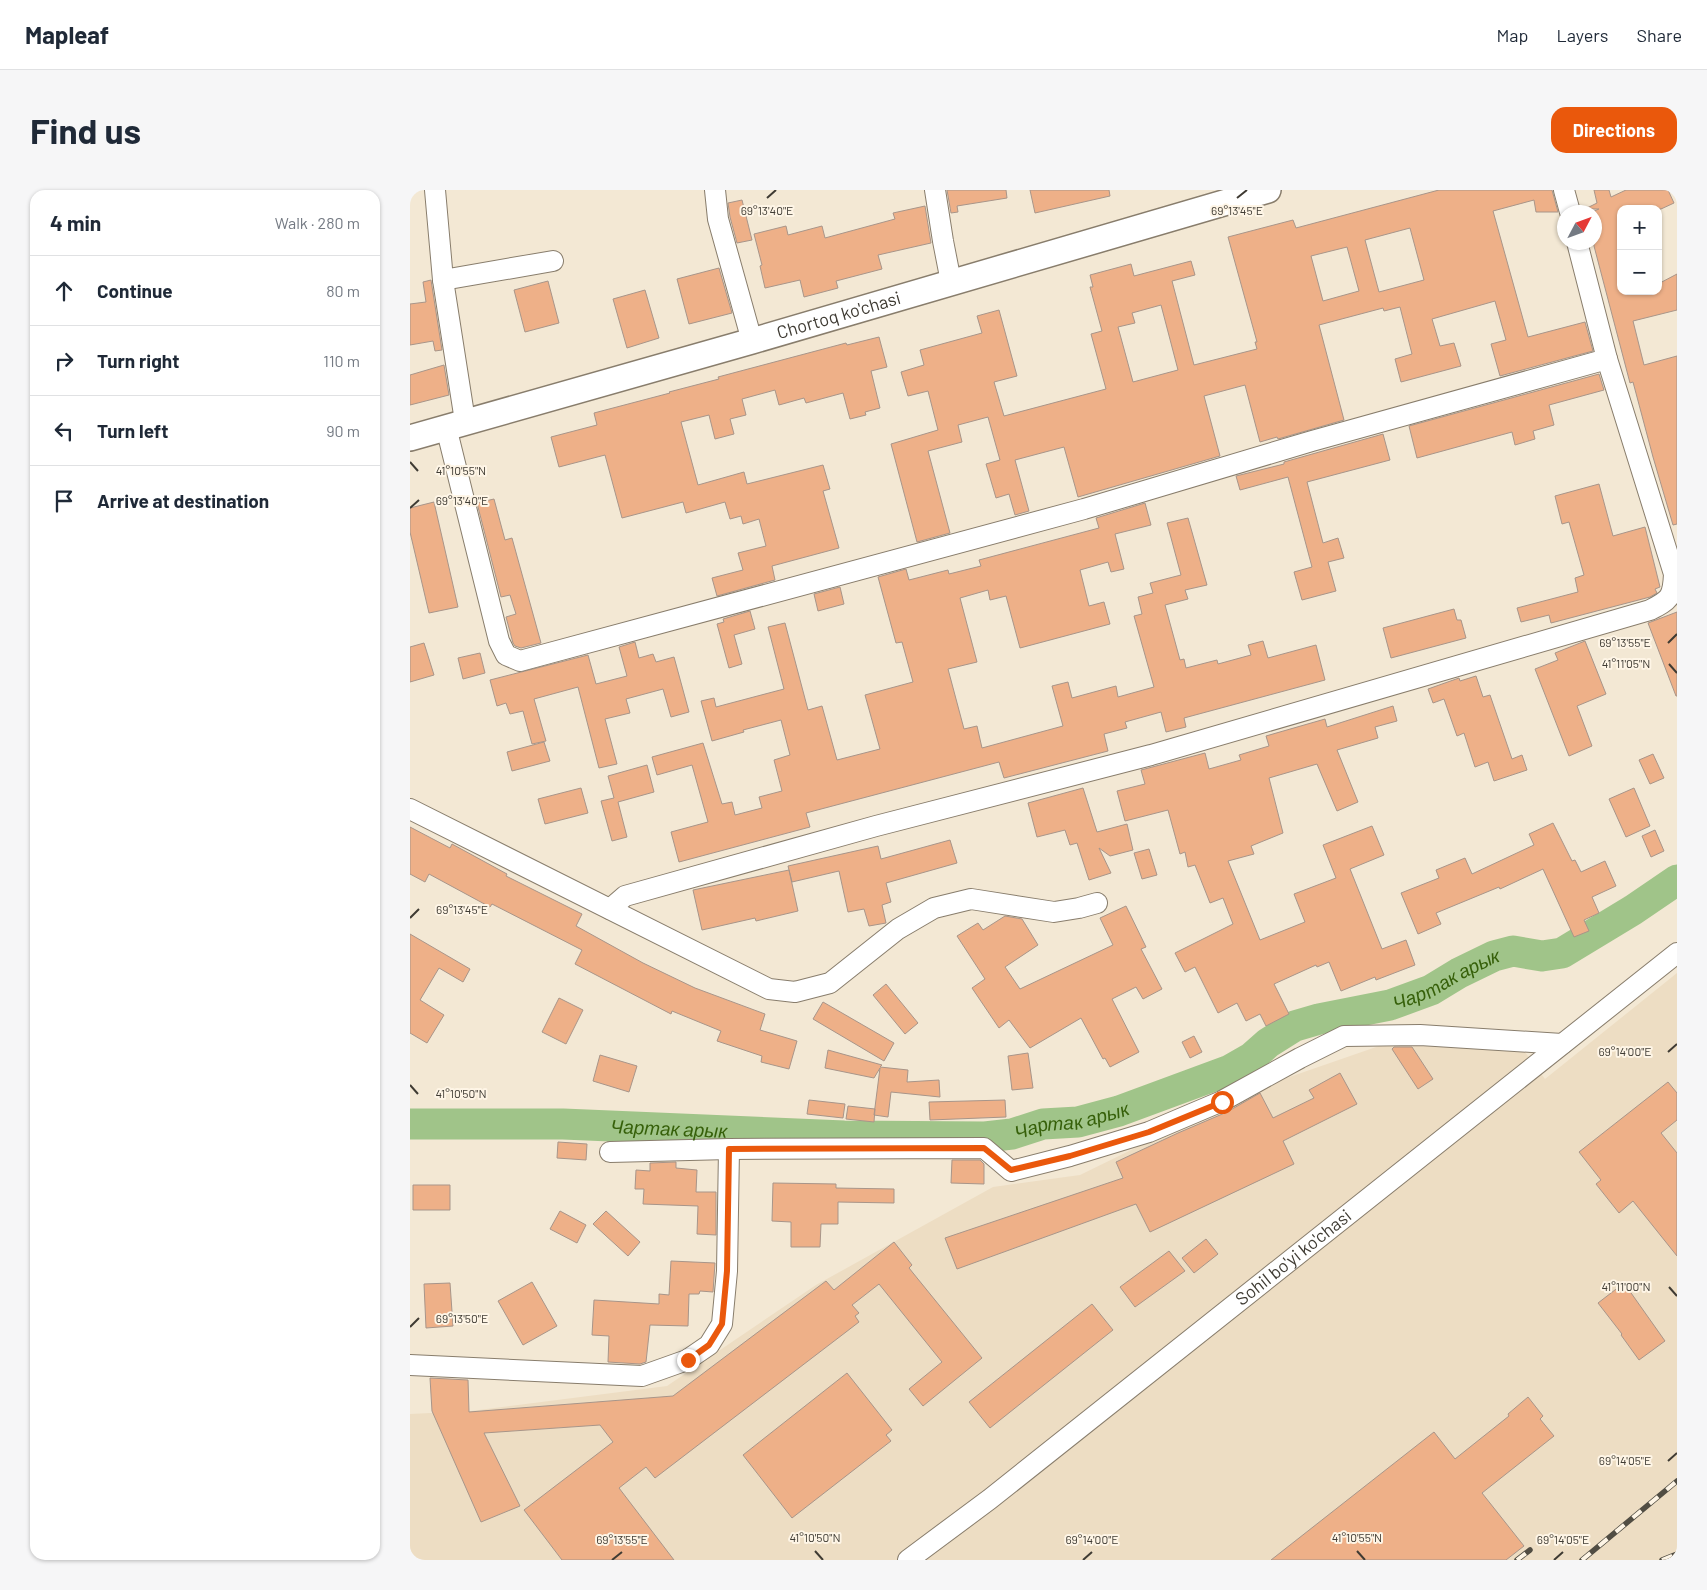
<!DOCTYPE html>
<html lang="en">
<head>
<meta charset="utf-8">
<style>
  :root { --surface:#fff; --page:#f6f6f7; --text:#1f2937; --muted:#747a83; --line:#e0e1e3; --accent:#ea580c }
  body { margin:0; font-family:Barlow,sans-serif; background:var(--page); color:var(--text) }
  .controls { position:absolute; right:15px; top:15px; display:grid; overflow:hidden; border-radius:10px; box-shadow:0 1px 4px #0004 }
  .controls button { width:45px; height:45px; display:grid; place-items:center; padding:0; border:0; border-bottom:1px solid var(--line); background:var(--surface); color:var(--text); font:25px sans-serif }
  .compass { position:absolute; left:1147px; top:15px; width:45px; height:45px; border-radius:50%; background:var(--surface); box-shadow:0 1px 4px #0004; rotate:49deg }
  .stop { position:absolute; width:15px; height:15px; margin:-11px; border:4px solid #ea580c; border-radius:50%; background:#fff }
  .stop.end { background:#ea580c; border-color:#fff; box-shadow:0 1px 5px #0008 }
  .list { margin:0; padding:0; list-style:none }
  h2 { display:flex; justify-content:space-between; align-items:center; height:65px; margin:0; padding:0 20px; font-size:21px }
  h2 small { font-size:16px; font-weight:400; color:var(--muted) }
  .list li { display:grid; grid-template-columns:32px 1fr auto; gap:15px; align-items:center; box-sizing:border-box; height:70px; padding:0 20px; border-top:1px solid var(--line) }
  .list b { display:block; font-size:19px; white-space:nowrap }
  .list em { font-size:16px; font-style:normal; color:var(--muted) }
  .icon { flex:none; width:28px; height:28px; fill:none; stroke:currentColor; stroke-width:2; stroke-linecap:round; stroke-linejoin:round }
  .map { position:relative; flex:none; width:1267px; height:1370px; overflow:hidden; border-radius:15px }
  header { display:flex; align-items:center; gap:30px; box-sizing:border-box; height:70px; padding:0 25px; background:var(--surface); border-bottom:1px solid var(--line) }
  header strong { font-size:24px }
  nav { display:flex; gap:28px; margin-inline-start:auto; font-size:18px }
  .intro { display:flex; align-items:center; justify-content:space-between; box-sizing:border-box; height:120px; padding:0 30px }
  h1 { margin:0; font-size:35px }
  .button { padding:12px 22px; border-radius:15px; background:var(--accent); color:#fff; font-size:18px; font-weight:700 }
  main { display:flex; gap:30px; padding:0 30px }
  aside { flex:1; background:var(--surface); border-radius:15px; box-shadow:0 1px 4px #0004 }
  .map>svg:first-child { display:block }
</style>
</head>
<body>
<header>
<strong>Mapleaf</strong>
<nav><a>Map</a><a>Layers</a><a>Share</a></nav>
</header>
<div class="intro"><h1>Find us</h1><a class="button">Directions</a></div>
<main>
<aside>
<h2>4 min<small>Walk · 280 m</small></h2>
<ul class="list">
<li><svg class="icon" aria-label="ahead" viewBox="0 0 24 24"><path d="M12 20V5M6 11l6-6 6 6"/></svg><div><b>Continue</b></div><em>80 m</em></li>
<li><svg class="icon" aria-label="right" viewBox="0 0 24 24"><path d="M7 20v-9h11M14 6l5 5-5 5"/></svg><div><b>Turn right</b></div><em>110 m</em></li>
<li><svg class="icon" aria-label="left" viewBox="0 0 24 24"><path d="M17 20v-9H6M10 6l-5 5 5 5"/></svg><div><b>Turn left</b></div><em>90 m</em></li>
<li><svg class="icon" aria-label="arrive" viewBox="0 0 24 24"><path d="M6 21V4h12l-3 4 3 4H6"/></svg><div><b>Arrive at destination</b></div></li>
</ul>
</aside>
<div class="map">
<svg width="1267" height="1370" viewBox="0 0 1267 1370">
  <rect width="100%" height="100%" fill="#f3e8d4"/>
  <path fill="#edddc3" d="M1267,783V1370H0V1224L61,1221L257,1196L406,1095L583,997L670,985L848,898L995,847L1112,858L1135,889Z"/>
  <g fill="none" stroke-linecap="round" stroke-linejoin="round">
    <path stroke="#a0c489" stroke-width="31" id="s1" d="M0,934H153L434,946L575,947L602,944L633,934L668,932L709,921L820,880L841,868L858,853L885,836L909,829L980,815L1021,800L1049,783L1084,766L1103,761L1132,766L1152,763L1223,720L1267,690"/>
  </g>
  <path fill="#eeb088" stroke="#a89589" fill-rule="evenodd" d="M537,0H596L597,8L547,16L548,22L541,23Z
    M620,0H699L700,6L625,23Z
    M1029,0H1142L1148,22H1126L1124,10L1083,21L1118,147L1175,132L1183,161L1090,186L1081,154L1096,150L1085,111L1022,129L1030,156L1044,153L1051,176L991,192L985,169L1002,164L990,117L974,121L973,118L909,135L934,230L868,249L867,247L850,252L835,195L794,206L810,266L668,307L654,257L605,270L619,321L605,325L599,304L586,308L576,274L590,270L578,227L548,235L552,252L518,261L540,343L507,352L481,254L528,240L518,201L498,206L491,182L514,175L510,160L572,143L567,126L589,120L607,186L584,192L594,226L696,199L681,144L692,141L680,97H683L680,85L721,74L724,86L781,71L785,85L762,91L784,175L847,159L845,152H847L818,47L883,30L886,38ZM1000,38L1014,90L969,102L955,50ZM937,57L949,101L913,111L901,66ZM751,115L768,180L723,192L708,137L725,133L722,123Z
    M1184,0H1199L1201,7L1216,0H1258L1264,13L1251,19H1211V101H1248V94L1267,84V120L1223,131L1234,175L1267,166V334L1263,335L1243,267L1223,192L1220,193L1184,56V21L1189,19H1175L1187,13Z
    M332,10L342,50L327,53L320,27L318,13Z
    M515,16L521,53L468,65L472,79L426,91L428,98L394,107L390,90L355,98L350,76L352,75L344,44L376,36L378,45L412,36L415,48L485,29L483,23Z
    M309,78L322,123L279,134L267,89Z
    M21,90L32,160L25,161L23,151L0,155V114L16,112L13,92Z
    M138,91L149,133L115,142L104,100Z
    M235,100L249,148L217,158L203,109Z
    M469,147L477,177L461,181L470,218L455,222L456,225L440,229L433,203L396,213L394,208L369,215L365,200L332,209L336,225L320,229L324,244L305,249L299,225L271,232L288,295L334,282L337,294L413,275L420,299L413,301L429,358L362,376L365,390L307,406L302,388L333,380L328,363L356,356L349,329L333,334L331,326L320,329L315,312L276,323L273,312L212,328L195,265L149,277L141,247L187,235L184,223L260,203L259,202L309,189L308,187L436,153L437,155Z
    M34,175L39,205L0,215V185Z
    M1189,184L1194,200L1139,215L1144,235L1123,241L1125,249L1105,255L1102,242L1007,268L999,236Z
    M973,244L980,270L897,292L913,353L928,348L934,368L918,372L926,401L892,410L884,382L902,377L878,287L830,300L826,286L874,274V272Z
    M1189,294L1203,346L1235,337L1250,397L1245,399L1247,403L1240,407L1141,433L1139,425L1111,432L1107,418L1168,402L1165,388L1174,385L1159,332L1152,334L1145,306Z
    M84,309L95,350L102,348L131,453L111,458L105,456L103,453L96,427L106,424L100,405L91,407L67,313Z
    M24,312L48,417L19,423L0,342V318Z
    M735,313L741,335L705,344L714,379L701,382L698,372L670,380L679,416L694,412L700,434L610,458L596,406L580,410L578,400L550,408L567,472L538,479L554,539L567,536L572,558L653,536L642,496L658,492L662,508L706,496L708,507L744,497L724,426L732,424L728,407L743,403L740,393L771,385L757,333L778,328L797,395L775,400L778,409L755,415L770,470L774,469L776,478L807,470L808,474L841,465L838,455L853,451L858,468L906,455L915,490L774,528L776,537L756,542L751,522L715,532L717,538L694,544L698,561L594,588L589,572L396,623L400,637L269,672L261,642L298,632L282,575L247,585L242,567L293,553L312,614L322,612L325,625L352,618L349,607L372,601L364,570L380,565L371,530L333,540L334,542L302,551L291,511L304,508L306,517L374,499L358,437L375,433L398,520L412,516L427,570L470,559L455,505L503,492L492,452L486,453L468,387L496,379L499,390L538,380L539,384L571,376L569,370L689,338L686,328Z
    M430,397L434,414L408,421L404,404Z
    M1044,419L1047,430H1051L1056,448L981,468L973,438Z
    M340,421L345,439L324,445L332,474L319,478L307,434L314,432L313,429Z
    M1267,422V506H1266L1238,433Z
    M1175,451L1196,504L1167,516L1182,556L1159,566L1125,479L1148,470L1145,463Z
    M225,452L229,468L243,464L246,472L264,467L279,522L261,527L253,499L216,509L220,523L195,529L207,574L189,578L168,497L124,509L136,551L122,554L113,521L100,524L96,513L87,516L80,490L178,465L186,494L217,486L209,457Z
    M14,453L24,485L0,492V457Z
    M70,463L75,483L53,489L48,468Z
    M1066,486L1073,507L1080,505L1102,569L1112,565L1117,580L1084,591L1078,572L1065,577L1054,543L1047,546L1034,509L1023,513L1018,499L1049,488L1050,491Z
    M983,516L987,531L965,537L968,548L927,560L948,612L927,621L907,574L859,588L873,643L841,656L844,664L818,671L850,750L895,732L884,704L926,688L913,655L962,636L974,665L940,679L972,759L996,750L1005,775L966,790L965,787L931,801L919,772L907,777L906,775L864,794L879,824L856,836L850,824L836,831L827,813L808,823L785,777L775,782L765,763L823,734L813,708L800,713L785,675L778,677L775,662L770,664L758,620L715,631L707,601L735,594L731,580L795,563L799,579L831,570L829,565L859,556L856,546L915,529L917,537Z
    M134,552L140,571L102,581L97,562Z
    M1243,564L1254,588L1240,594L1229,570Z
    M237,575L244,602L208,612L217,647L202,651L191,611L204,608L198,586Z
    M171,598L178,623L135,634L128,609Z
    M673,598L687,642L717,634L723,660L700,666L689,658L701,683L679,690L667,653L660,655L655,640L627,647L618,613Z
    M1224,598L1240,636L1216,647L1199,609Z
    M1143,633L1162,671L1165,670L1171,682L1195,671L1206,696L1182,707L1189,723L1174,730L1179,741L1164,747L1133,679L1090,699L1089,697L1026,723L1031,734L1008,744L991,703L1029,688L1026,680L1055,668L1062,684L1124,655L1119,644Z
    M0,637L40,658L42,654L97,684L96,686L172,724L166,736L233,773L285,798L355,824L350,840L387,851L379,879L351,872L352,866L307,851L311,841L262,821L261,824L165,774L172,760L82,714L80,717L19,684L15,692L0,684Z
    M1245,640L1254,661L1241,667L1232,646Z
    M540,650L547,673L476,693L481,712L472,715L476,733L459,736L454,719L438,722L429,681L382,692L378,676L468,656L471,669Z
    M739,659L747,685L732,689L724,663Z
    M379,680L388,721L346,731L345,728L292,740L283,700Z
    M716,716L736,757L731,759L752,799L733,809L726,797L702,809L729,862L700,877L695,868L693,869L671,828L620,858L599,830L589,838L562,798L575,789L547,746L568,733L573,740L595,726L612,729L628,755L595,777L610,799L703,755L690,728Z
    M0,744L60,779L53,792L29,778L10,810L34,825L17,853L0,843Z
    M476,794L508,833L495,844L463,805Z
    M149,808L173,820L156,854L132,842Z
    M413,812L484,853L474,871L403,829Z
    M784,846L792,862L780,868L772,852Z
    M984,857H1002L1023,889L1008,899L982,859Z
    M418,860L472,875L470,877L498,880L497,892L529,890L530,907L481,902L478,927L464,925L470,878L464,888L415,878Z
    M618,863L623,898L602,900L598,866Z
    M190,865L227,876L219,902L183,891Z
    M930,883L947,914L873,951L884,974L740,1042L726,1014L547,1079L535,1048L713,988L706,972L768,943L817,922L850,903L863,928L904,908L899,900Z
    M1258,892L1267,903V930L1251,943L1267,963V1066L1223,1011L1209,1023L1186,994L1191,990L1169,962Z
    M399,910L435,914L433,928L397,924Z
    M595,910L596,927L520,930L519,912Z
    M438,916L465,919L464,932L436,929Z
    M148,952L177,954L176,970L147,968Z
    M542,970H570L574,974V994L541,993Z
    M266,972V978L287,980L286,1002H306V1045L287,1044L288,1016L233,1014L234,999H225L226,980L240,981V973Z
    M363,993L426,994V998L484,999V1013L428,1012V1034H411L410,1057H381V1032L362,1031Z
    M3,995H40V1020H3Z
    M150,1021L176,1035L167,1053L140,1039Z
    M196,1021L230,1052L218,1066L183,1034Z
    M796,1049L808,1064L784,1083L772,1068Z
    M484,1052L502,1075L499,1078L572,1168L513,1216L499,1199L532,1172L469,1094L442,1115L449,1123L445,1126L449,1132L436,1142L245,1288L236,1277L209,1298L264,1370H152L114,1320L203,1252L190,1235L74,1243L110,1316L71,1332L22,1221L20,1188L58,1190L59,1222L263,1206L416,1091L424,1100Z
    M759,1061L775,1081L725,1117L710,1097Z
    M261,1071L305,1073L303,1102L290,1101L289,1104H279L278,1136L240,1135L236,1172L230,1174L198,1172L199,1146L182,1145L184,1110L249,1114V1104L259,1105Z
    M122,1092L147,1136L113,1155L88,1111Z
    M40,1093L43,1136L16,1138L14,1094Z
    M1214,1093L1255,1151L1229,1170L1211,1145L1212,1144L1188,1113Z
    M682,1114L703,1140L580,1238L559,1212Z
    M437,1183L482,1240L476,1245L481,1251L382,1328L333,1265Z
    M1118,1207L1133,1226L1130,1229L1144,1246L1072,1303L1114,1356L1096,1370H861L1024,1242L1045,1269L1099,1226L1098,1224Z"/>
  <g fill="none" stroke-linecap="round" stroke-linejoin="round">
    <defs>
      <g id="minor">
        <path d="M25,0L33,90L55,231"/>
        <path d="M305,0L308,29L342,151"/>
        <path d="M525,0L533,51L541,92"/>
        <path d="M1154,0L1160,22"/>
        <path d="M33,90L143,71"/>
        <path d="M36,237L89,451L96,465L110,471L674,319L902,251L1197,169"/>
        <path d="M0,619L359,799L385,802L420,793L488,739L524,718L561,709L644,722L669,718L687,713"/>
        <path d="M200,719L215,706L466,636L741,565L1240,420C1260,410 1263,407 1264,384L1197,169L1167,52"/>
        <path d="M200,962L319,959L574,958L601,981L660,966L739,942L812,911L890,868L934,846L1010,845L1152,854"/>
        <path d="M0,1175L232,1186L277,1170L299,1155L312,1134L317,1081L319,959"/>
        <path id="s2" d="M498,1370L580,1309L1267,763"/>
      </g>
      <g id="tertiary">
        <path id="s3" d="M0,248L342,151L858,0"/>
      </g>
    </defs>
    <use href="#minor" stroke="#887d6c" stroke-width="22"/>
    <use href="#tertiary" stroke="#887d6c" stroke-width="28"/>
    <use href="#minor" stroke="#fff" stroke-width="20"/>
    <use href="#tertiary" stroke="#fff" stroke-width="25"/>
    <defs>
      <path id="rail" d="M1107,1370L1120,1360
        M1172,1370L1267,1291
        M1252,1370L1267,1364"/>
    </defs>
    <use href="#rail" stroke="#514d43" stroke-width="5.5"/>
    <use href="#rail" stroke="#fef5e6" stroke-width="4" stroke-dasharray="11" stroke-linecap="butt"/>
  </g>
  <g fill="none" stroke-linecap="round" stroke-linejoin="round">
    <path stroke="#ea580c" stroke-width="6" d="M278,1170L299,1155L312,1134L317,1081L319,959L574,958L601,980L660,966L739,942L812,912"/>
  </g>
  <path fill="none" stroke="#3f3b33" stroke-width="2" d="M357,8L366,0M827,8L837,0M0,272L8,281M0,318L9,310M1258,453L1267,444M1259,474L1267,483M0,728L9,719M1258,862L1267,854M0,895L8,904M1259,1097L1267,1106M0,1137L9,1128M1258,1271L1267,1263M405,1361L413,1370M947,1361L955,1370M202,1370L212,1362M673,1370L682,1362M1144,1370L1153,1362"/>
  <g text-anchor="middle" stroke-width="4" stroke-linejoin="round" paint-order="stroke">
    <g font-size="18" fill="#3f3b33" stroke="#fef5e6">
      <text dy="6" stroke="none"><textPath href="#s3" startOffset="446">Chortoq ko'chasi</textPath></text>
      <text dy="6" stroke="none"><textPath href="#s2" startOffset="490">Sohil bo'yi ko'chasi</textPath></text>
    </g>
    <g font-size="19" font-style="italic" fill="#36600a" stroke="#fef5e6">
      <text dy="7" stroke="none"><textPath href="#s1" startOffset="1069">Чартак арык</textPath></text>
      <text dy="7" stroke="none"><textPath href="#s1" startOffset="664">Чартак арык</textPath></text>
      <text dy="7" stroke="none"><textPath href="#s1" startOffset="259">Чартак арык</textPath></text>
    </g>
  </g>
  <g font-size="12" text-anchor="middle" fill="#3f3b33" stroke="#fef5e6" stroke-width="4" stroke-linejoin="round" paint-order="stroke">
    <text x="357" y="25">69°13'40"E</text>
    <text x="827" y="25">69°13'45"E</text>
    <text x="51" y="285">41°10'55"N</text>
    <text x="52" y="315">69°13'40"E</text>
    <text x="1215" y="457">69°13'55"E</text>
    <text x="1216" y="478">41°11'05"N</text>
    <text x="52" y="724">69°13'45"E</text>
    <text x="1215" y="866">69°14'00"E</text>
    <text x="51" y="908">41°10'50"N</text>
    <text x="1216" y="1101">41°11'00"N</text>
    <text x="52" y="1133">69°13'50"E</text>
    <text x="1215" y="1275">69°14'05"E</text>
    <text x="405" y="1352">41°10'50"N</text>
    <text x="947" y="1352">41°10'55"N</text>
    <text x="212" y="1354">69°13'55"E</text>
    <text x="682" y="1354">69°14'00"E</text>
    <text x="1153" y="1354">69°14'05"E</text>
  </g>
</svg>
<div class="controls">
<button>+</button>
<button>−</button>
</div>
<svg class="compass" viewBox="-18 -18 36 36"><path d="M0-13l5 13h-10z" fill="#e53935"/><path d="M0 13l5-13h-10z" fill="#747a83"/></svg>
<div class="stop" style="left:812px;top:912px"></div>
<div class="stop end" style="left:278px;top:1170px"></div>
</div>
</main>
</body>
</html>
